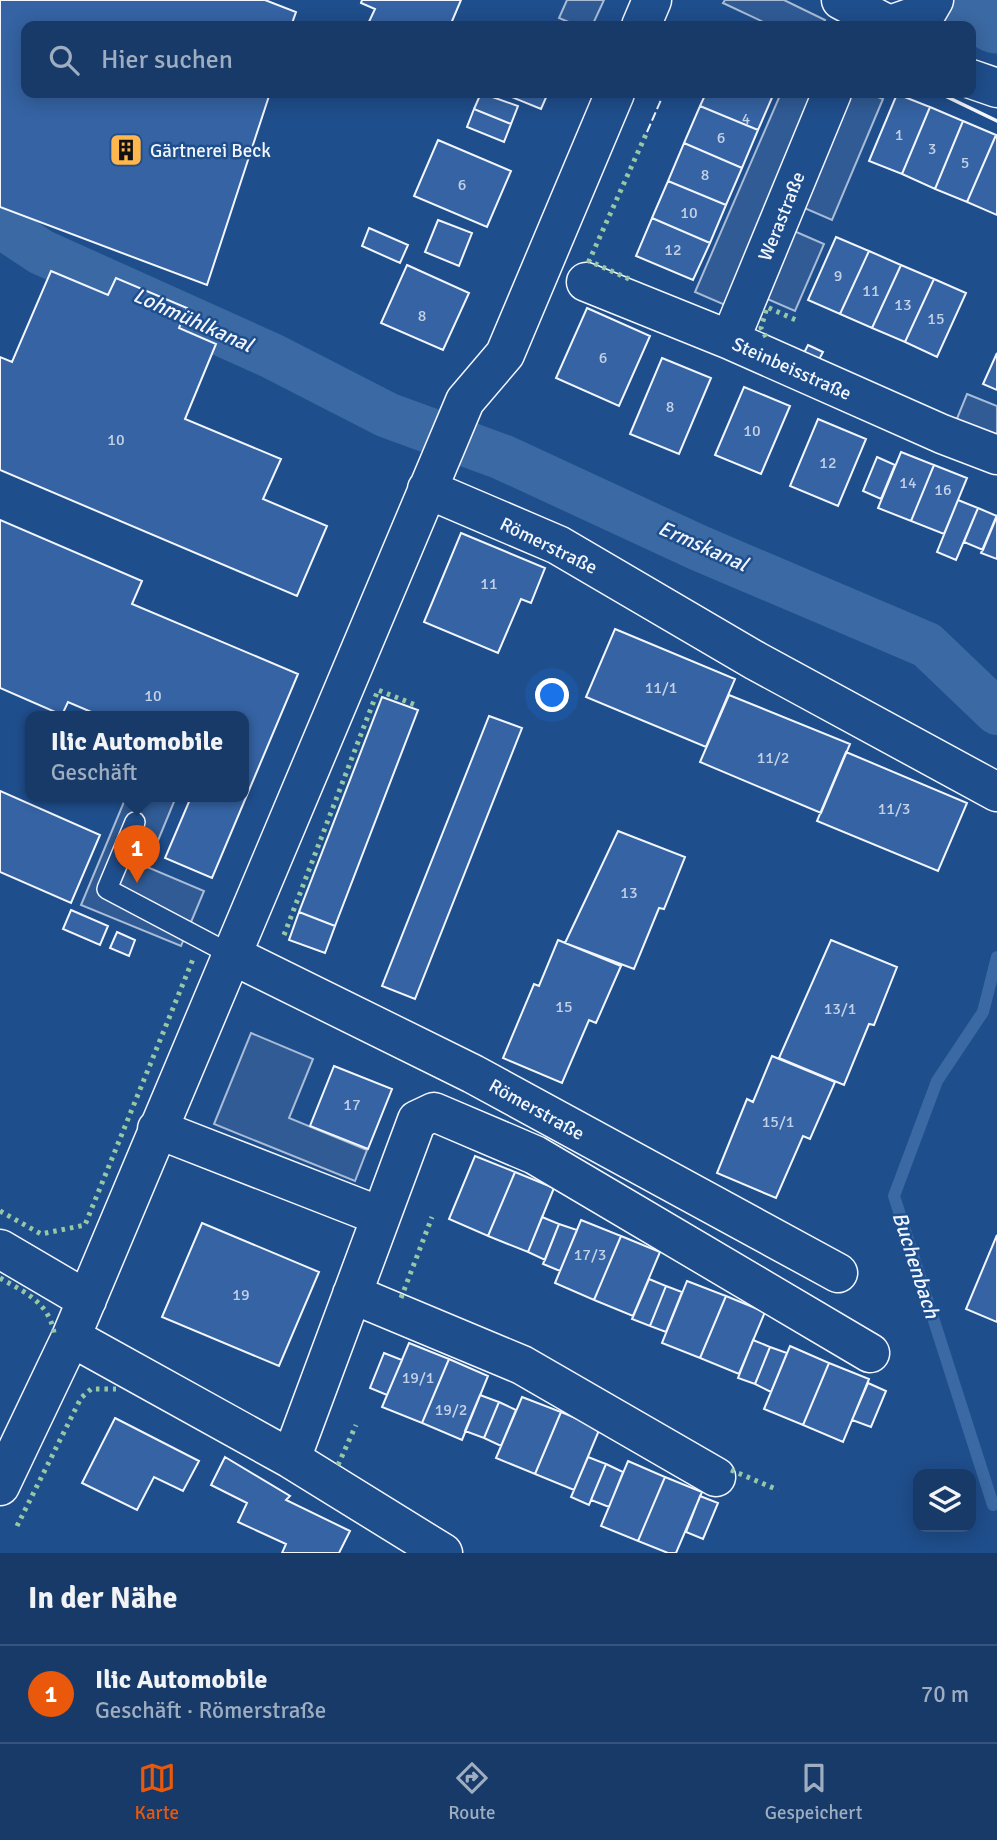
<!DOCTYPE html>
<html lang="de">
<head>
<meta charset="utf-8">
<style>
  :root { --surface:#173a69; --page:#244571; --text:#f1f3f6; --muted:#9eadc0; --line:#36547d; --accent:#ea580c }
  body { margin:0; font-family:Signika,sans-serif; background:var(--page); color:var(--text) }
  .controls { position:absolute; right:21px; bottom:21px; display:grid; overflow:hidden; border-radius:14px; box-shadow:0 4px 18px #0003 }
  .controls button { width:63px; height:63px; display:grid; place-items:center; padding:0; border:0; border-bottom:2px solid var(--line); background:var(--surface); color:var(--text); font:35px sans-serif }
  .you { position:absolute; left:553px; top:696px; width:24px; height:24px; margin:-18px; border:5px solid #fff; border-radius:50%; background:#1a73e8; box-shadow:0 0 0 10px #1a73e833 }
  .badge { display:grid; place-items:center; width:46px; height:46px; border-radius:50%; background:var(--accent); color:#fff; font-size:23px; font-weight:700 }
  .pin { position:absolute; translate:-50% -58px; filter:drop-shadow(0 2px 4px #0008) }
  .pin::after { content:''; position:absolute; top:37px; width:24px; height:21px; background:inherit; clip-path:polygon(0 0,100% 0,50% 100%) }
  .popup { position:absolute; left:25px; top:711px; width:224px; height:91px; box-sizing:border-box; display:grid; place-content:center; border-radius:14px; background:var(--surface); filter:drop-shadow(0 2px 5px #0005); font-size:23px; white-space:nowrap; color:var(--muted) }
  .popup b { font-size:26px; color:var(--text) }
  .popup::after { content:''; position:absolute; left:50%; top:100%; margin-left:-14px; border:14px solid transparent; border-top-color:var(--surface) }
  .list { margin:0; padding:0; list-style:none }
  h2 { display:flex; justify-content:space-between; align-items:center; height:91px; margin:0; padding:0 28px; font-size:30px }
  h2 small { font-size:23px; font-weight:400; color:var(--muted) }
  .list li { display:grid; grid-template-columns:46px 1fr auto; gap:21px; align-items:center; box-sizing:border-box; height:98px; padding:0 28px; border-top:2px solid var(--line) }
  .list b { display:block; font-size:26px; white-space:nowrap }
  .list p { margin:0; font-size:23px; white-space:nowrap; color:var(--muted) }
  .list em { font-size:23px; font-style:normal; color:var(--muted) }
  .icon { flex:none; width:38px; height:38px; fill:none; stroke:currentColor; stroke-width:2; stroke-linecap:round; stroke-linejoin:round }
  .map { position:relative; flex:none; width:997px; height:1553px; overflow:hidden }
  .search { position:absolute; background:var(--surface); box-shadow:0 4px 18px #0003; left:21px; right:21px; top:21px; height:77px; display:flex; align-items:center; gap:18px; box-sizing:border-box; padding:0 24px; border-radius:14px; color:var(--muted); font-size:26px }
  .sheet { height:189px; background:var(--surface) }
  nav { display:flex; justify-content:space-around; align-items:center; box-sizing:border-box; height:98px; border-top:2px solid var(--line); background:var(--surface); font-size:19px; color:var(--muted) }
  nav a { display:grid; justify-items:center; gap:4px }
  nav .on { color:var(--accent) }
  .map>svg:first-child { display:block }
</style>
</head>
<body>
<div class="map">
<svg width="997" height="1553" viewBox="0 0 997 1553">
  <rect width="100%" height="100%" fill="#1f4e8c"/>
  <path fill="#305b95" stroke="#a8bbd7" stroke-width="2" d="M567,0H604L592,26H578L559,18Z
    M725,0H784L825,20L822,26H772L723,3Z
    M781,93H816L725,305L695,292Z
    M850,93H868L883,99L832,220L802,207Z
    M794,231L824,244L795,311L765,298Z
    M967,394L997,406V438L956,421Z
    M126,797H176L147,867L204,891L181,946L81,905Z
    M251,1033L313,1059L289,1118L367,1150L355,1181L214,1124Z"/>
  <g fill="none" stroke-linecap="round" stroke-linejoin="round">
    <path stroke="#3b69a3" stroke-width="12" d="M993,1505L894,1196L937,1081L983,1012L997,957"/>
    <path stroke="#3b69a3" stroke-width="46" d="M0,225L41,252L272,356L387,415L502,457L699,548L927,645L997,712"/>
    <path stroke="#3b69a3" stroke-width="77" d="M976,0L997,15"/>
  </g>
  <path fill="#3563a3" stroke="#f2f6ff" stroke-width="2" d="M0,0H265L296,12L291,26H26V93H270L207,285L0,207Z
    M362,0H461L450,26H367L375,9L361,3Z
    M481,93L518,106L511,124L474,109Z
    M502,93H548L541,109Z
    M706,93H774L758,130L700,106Z
    M897,94L930,107L902,174L869,161Z
    M700,106L758,130L742,168L684,143Z
    M930,107L963,121L935,189L902,174Z
    M474,109L511,124L504,142L467,127Z
    M963,121L996,135L967,202L935,189Z
    M996,135H997V215L967,202Z
    M438,140L511,171L487,227L414,196Z
    M684,143L742,168L726,205L668,181Z
    M668,181L726,205L710,243L652,218Z
    M652,218L710,243L693,280L636,256Z
    M438,220L472,233L459,266L425,252Z
    M369,228L408,245L400,263L362,246Z
    M836,237L869,251L840,314L808,300Z
    M869,251L901,265L872,328L840,314Z
    M407,265L469,293L443,350L381,323Z
    M901,265L934,279L905,342L872,328Z
    M51,271L108,295L116,278L187,308L179,328L216,344L185,419L281,459L263,499L327,526L297,596L0,470V357L12,362Z
    M934,279L966,293L937,357L905,342Z
    M587,308L650,336L619,406L556,378Z
    M808,345L823,352L816,365L801,359Z
    M997,353V390L983,384Z
    M662,358L711,378L679,454L630,434Z
    M744,387L790,406L761,474L715,455Z
    M818,419L866,439L838,506L790,486Z
    M901,452L934,465L911,521L878,508Z
    M877,457L895,465L881,499L863,491Z
    M934,465L967,478L944,534L911,521Z
    M958,500L978,508L956,560L937,552Z
    M978,508L997,516L983,550L964,542Z
    M997,515V559L981,553Z
    M0,520L142,581L132,604L298,674L212,878L165,858L191,797H244V717H103L68,702L62,715L0,688Z
    M461,533L545,568L531,603L521,599L498,653L424,622Z
    M615,629L735,679L706,747L586,697Z
    M729,695L850,744L821,813L700,762Z
    M382,697L418,710L335,926L299,912Z
    M489,716L522,728L415,999L382,986Z
    M846,752L967,803L938,871L817,821Z
    M0,791L100,835L71,903L0,872Z
    M618,831L685,857L664,909L659,908L634,969L565,943Z
    M71,910L108,926L100,945L63,929Z
    M299,912L335,926L325,953L289,940Z
    M117,932L135,940L129,956L110,948Z
    M558,940L621,966L596,1023L589,1020L562,1083L503,1058L534,984L539,986Z
    M831,940L897,967L874,1025L869,1024L844,1085L779,1058Z
    M772,1056L835,1082L810,1139L803,1136L776,1198L717,1173L747,1099L753,1102Z
    M334,1066L392,1089L368,1149L310,1126Z
    M475,1156L515,1172L488,1236L449,1219Z
    M515,1172L554,1188L528,1252L488,1236Z
    M542,1217L559,1224L545,1260L528,1252Z
    M581,1220L621,1236L594,1300L555,1283Z
    M202,1223L319,1272L279,1366L162,1317Z
    M559,1224L577,1230L560,1271L543,1264Z
    M997,1235V1322L966,1309Z
    M621,1236L660,1252L633,1316L594,1300Z
    M649,1279L666,1286L650,1326L632,1319Z
    M687,1281L726,1296L700,1358L662,1343Z
    M666,1286L682,1292L666,1332L650,1326Z
    M726,1296L765,1312L739,1374L700,1358Z
    M753,1340L770,1347L755,1384L738,1378Z
    M409,1343L449,1359L422,1423L382,1407Z
    M790,1346L829,1363L803,1425L764,1409Z
    M770,1347L787,1353L771,1392L755,1384Z
    M384,1353L402,1360L387,1395L370,1388Z
    M449,1359L488,1376L462,1440L422,1423Z
    M829,1363L869,1379L843,1442L803,1425Z
    M868,1383L886,1391L871,1427L852,1420Z
    M480,1395L499,1402L484,1438L465,1431Z
    M522,1397L561,1412L535,1474L496,1458Z
    M499,1402L516,1410L501,1446L484,1438Z
    M561,1412L600,1428L574,1490L535,1474Z
    M115,1418L199,1461L183,1491L154,1477L137,1510L82,1483Z
    M225,1457L290,1496L286,1500L350,1531L339,1553H282L286,1544L238,1522L247,1503L211,1485Z
    M588,1457L606,1464L589,1505L571,1497Z
    M628,1461L665,1477L638,1541L601,1526Z
    M606,1464L623,1472L609,1507L591,1500Z
    M665,1477L702,1492L676,1553H668L638,1541Z
    M700,1496L718,1503L703,1539L686,1532Z"/>
  <g fill="none" stroke-linecap="round" stroke-linejoin="round">
    <defs>
      <path id="service" d="M135,822L107,889L230,954"/>
      <path id="minor" d="M841,0L891,26
        M641,26L652,0
        M887,26L927,12L934,0
        M971,79L997,88
        M586,282L730,340L942,434L997,455
        M730,340L832,93
        M427,489L558,545L756,661L997,792
        M230,954L473,1074L838,1273
        M157,1129L380,1216
        M0,1249L87,1300
        M352,1294L522,1365L716,1477
        M71,1337L291,1459L443,1553
        M291,1459L417,1120L434,1112L535,1155L870,1353
        M0,1486L71,1337L465,401L505,354L615,93"/>
    </defs>
    <use href="#service" stroke="#f2f6ff" stroke-width="22"/>
    <use href="#minor" stroke="#f2f6ff" stroke-width="41"/>
    <use href="#service" stroke="#1f4e8c" stroke-width="19"/>
    <use href="#minor" stroke="#1f4e8c" stroke-width="38"/>
    <path stroke="#97c8a6" stroke-width="5" stroke-dasharray="3.5 5" stroke-linecap="butt" d="M694,26L698,19
      M885,93L888,94
      M629,279L589,261L647,132
      M766,337L761,328L767,307L796,320
      M284,935L378,690L418,706
      M0,1211L41,1234L85,1225L193,959
      M0,1278C24,1292 49,1302 54,1333
      M401,1298L432,1217
      M338,1465L356,1425
      M731,1470L778,1490
      M17,1526L81,1398L91,1389H116"/>
    <path stroke="#f2f6ff" stroke-width="2" stroke-dasharray="9 3.5" stroke-linecap="butt" d="M647,132L664,93"/>
    <path stroke="#f2f6ff" stroke-width="3.5" d="M939,93L997,121"/>
  </g>
  <defs>
    <symbol id="building-square" viewBox="-11 -11 22 22"><rect x="-9" y="-9" width="18" height="18" rx="4" fill="#ffb74d" stroke="#1f4e8c"/><path d="M-4-6H4V6H1V3H-1V6H-4ZM-2.5-4.3h1.7v1.8h-1.7ZM.8-4.3h1.7v1.8H.8ZM-2.5-1h1.7V.8h-1.7ZM.8-1h1.7V.8H.8Z" fill="#111"/></symbol>
  </defs>
  <g fill-rule="evenodd">
    <use href="#building-square" x="107" y="131" width="38" height="38"/>
  </g>
  <g text-anchor="middle" stroke-width="5" stroke-linejoin="round" paint-order="stroke">
    <g font-size="16" fill="#c3d1e8">
      <text x="746" y="124">4</text>
      <text x="899" y="140">1</text>
      <text x="721" y="143">6</text>
      <text x="932" y="154">3</text>
      <text x="965" y="168">5</text>
      <text x="705" y="180">8</text>
      <text x="462" y="190">6</text>
      <text x="689" y="218">10</text>
      <text x="673" y="255">12</text>
      <text x="838" y="281">9</text>
      <text x="871" y="296">11</text>
      <text x="903" y="310">13</text>
      <text x="422" y="321">8</text>
      <text x="936" y="324">15</text>
      <text x="603" y="363">6</text>
      <text x="670" y="412">8</text>
      <text x="752" y="436">10</text>
      <text x="116" y="445">10</text>
      <text x="828" y="468">12</text>
      <text x="908" y="488">14</text>
      <text x="943" y="495">16</text>
      <text x="489" y="589">11</text>
      <text x="661" y="693">11/1</text>
      <text x="153" y="701">10</text>
      <text x="773" y="763">11/2</text>
      <text x="894" y="814">11/3</text>
      <text x="629" y="898">13</text>
      <text x="564" y="1012">15</text>
      <text x="840" y="1014">13/1</text>
      <text x="352" y="1110">17</text>
      <text x="778" y="1127">15/1</text>
      <text x="590" y="1260">17/3</text>
      <text x="241" y="1300">19</text>
      <text x="418" y="1383">19/1</text>
      <text x="451" y="1415">19/2</text>
    </g>
    <g font-size="19" fill="#f2f6ff" stroke="#1f4e8c" text-anchor="start">
      <text x="150" y="157">Gärtnerei Beck</text>
    </g>
    <g font-size="19" fill="#f2f6ff" stroke="#1f4e8c">
      <text transform="translate(781 216) rotate(-68)" y="7">Werastraße</text>
      <text transform="translate(792 368) rotate(24)" y="7">Steinbeisstraße</text>
      <text transform="translate(549 545) rotate(26)" y="7">Römerstraße</text>
      <text transform="translate(537 1109) rotate(29)" y="7">Römerstraße</text>
    </g>
    <g font-size="21" font-style="italic" fill="#f2f6ff" stroke="#1f4e8c">
      <text transform="translate(193 320) rotate(24)" y="7">Lohmühlkanal</text>
      <text transform="translate(703 546) rotate(24)" y="7">Ermskanal</text>
      <text transform="translate(916 1265) rotate(72)" y="7">Buchenbach</text>
    </g>
  </g>
</svg>
<div class="controls">
<button><svg class="icon" aria-label="layers" viewBox="0 0 24 24"><path d="M12 4l9 5-9 5-9-5zM3 14l9 5 9-5"/></svg></button>
</div>
<div class="you"></div>
<div class="pin badge" style="left:137px;top:883px">1</div>
<div class="popup"><b>Ilic Automobile</b>Geschäft</div>
<div class="search"><svg class="icon" aria-label="search" viewBox="0 0 24 24"><circle cx="10" cy="10" r="6"/><path d="M15 15l6 6"/></svg>Hier suchen</div>
</div>
<section class="sheet">
<h2>In der Nähe<small></small></h2>
<ul class="list">
<li><span class="badge">1</span><div><b>Ilic Automobile</b><p>Geschäft · Römerstraße</p></div><em>70 m</em></li>
</ul>
</section>
<nav>
<a class="on"><svg class="icon" aria-label="map" viewBox="0 0 24 24"><path d="M3 6l6-2 6 2 6-2v14l-6 2-6-2-6 2zM9 4v14M15 6v14"/></svg>Karte</a>
<a><svg class="icon" aria-label="directions" viewBox="0 0 24 24"><path d="M12 3l9 9-9 9-9-9zM9 14v-3h6M13 9l2 2-2 2"/></svg>Route</a>
<a><svg class="icon" aria-label="saved" viewBox="0 0 24 24"><path d="M7 4h10v16l-5-4-5 4z"/></svg>Gespeichert</a>
</nav>
</body>
</html>
